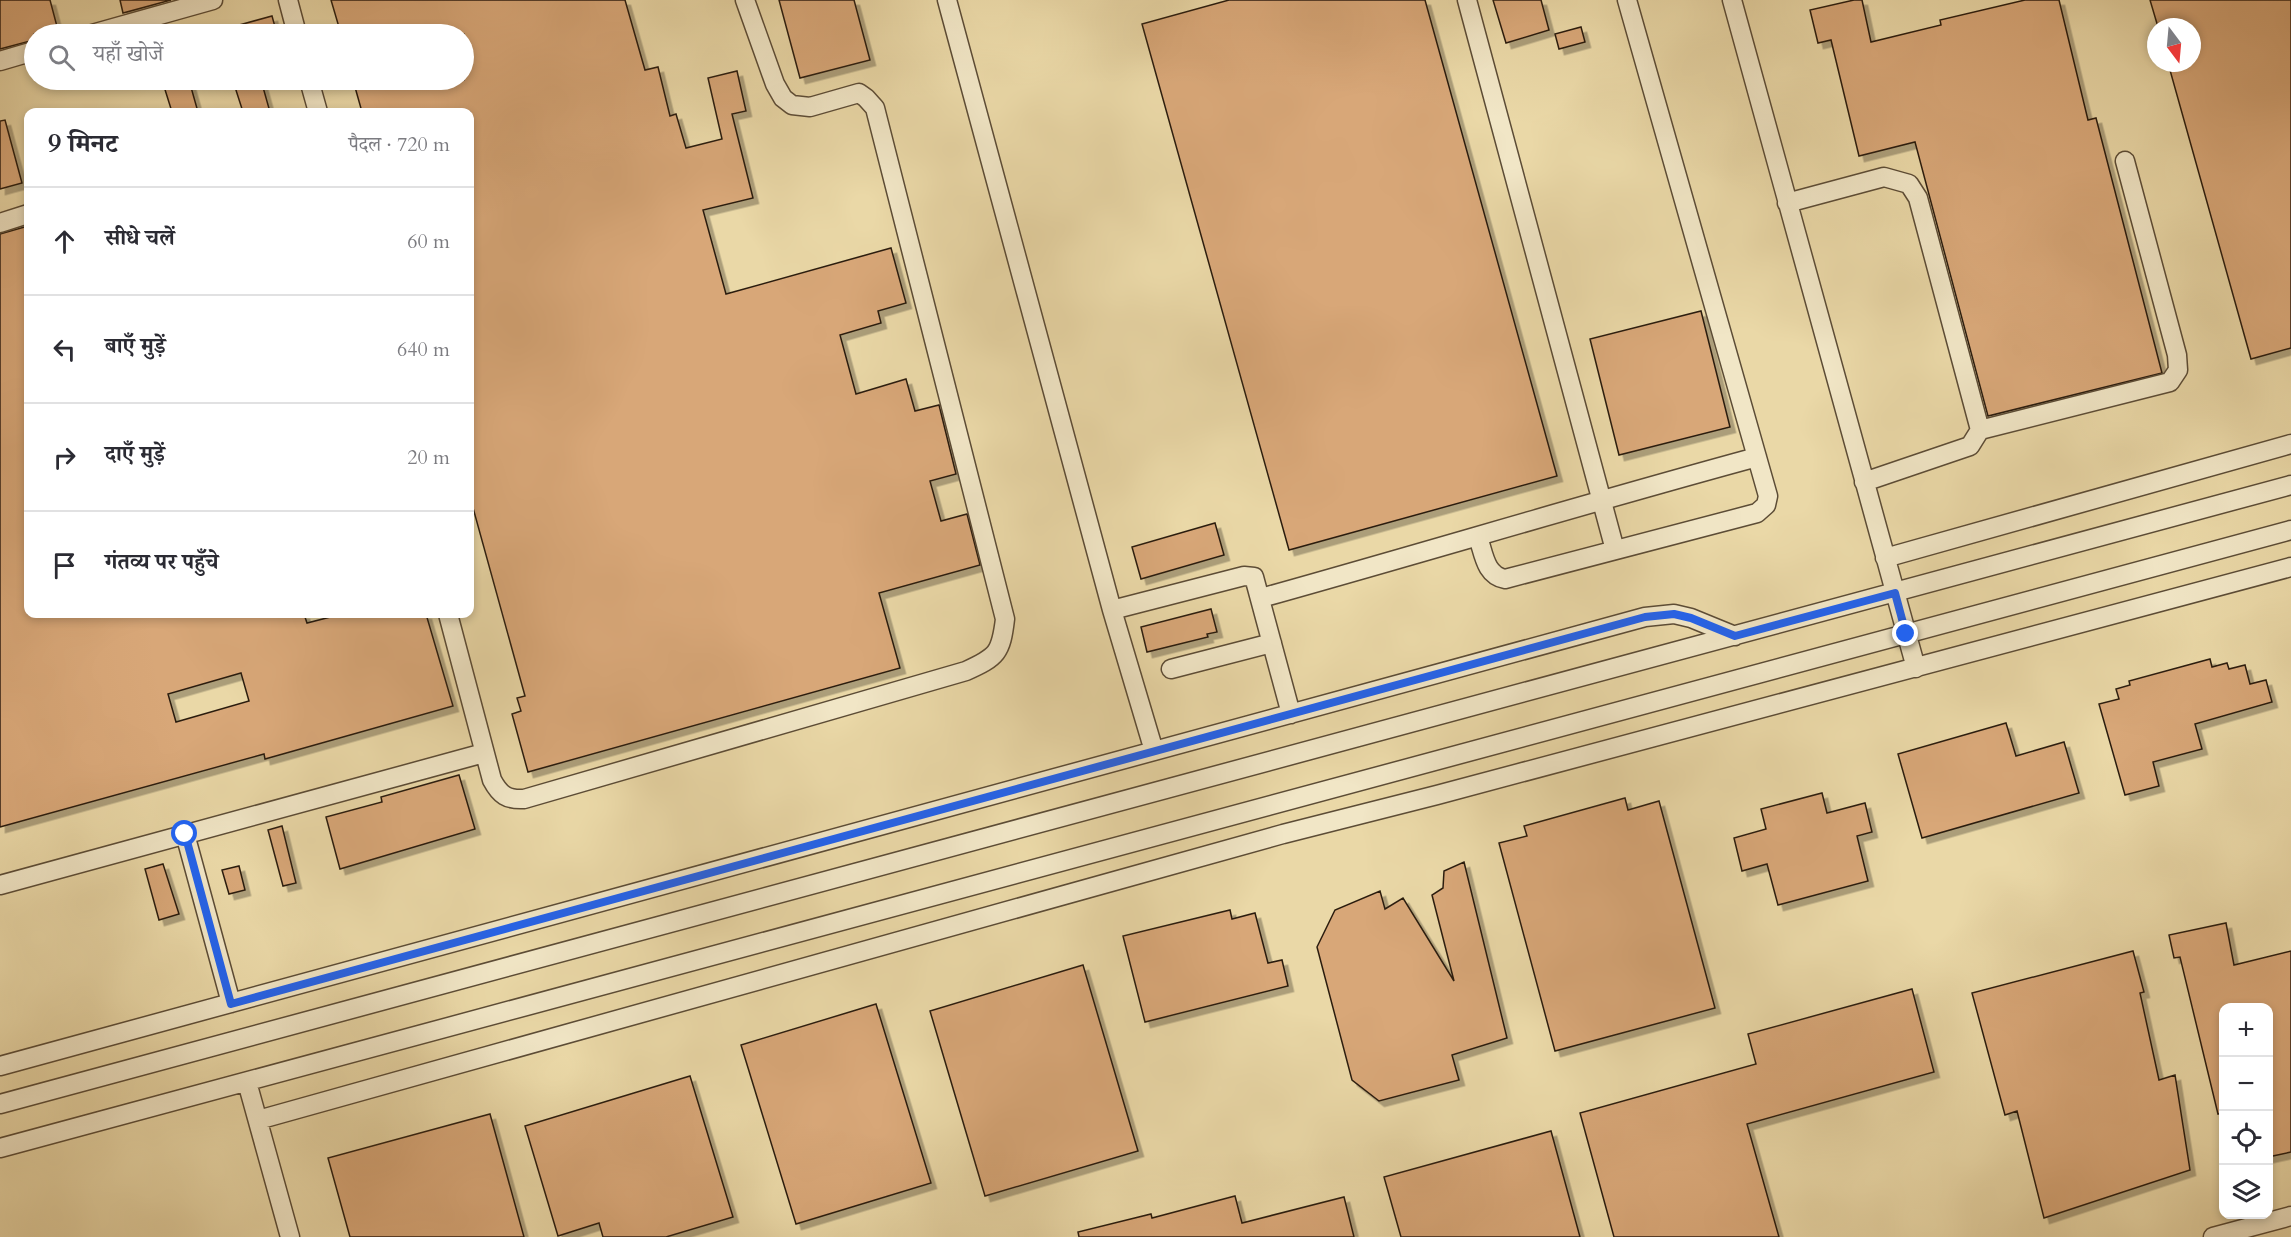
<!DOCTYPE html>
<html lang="hi">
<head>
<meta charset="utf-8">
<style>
  :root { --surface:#fff; --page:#f2f2f3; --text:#2b2b33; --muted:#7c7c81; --line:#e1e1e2 }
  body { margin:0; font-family:Cardo,"Noto Serif Devanagari",serif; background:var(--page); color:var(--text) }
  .controls { position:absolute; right:18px; bottom:18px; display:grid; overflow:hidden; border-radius:12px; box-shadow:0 3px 9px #0003 }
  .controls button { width:54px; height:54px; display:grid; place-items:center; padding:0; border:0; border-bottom:2px solid var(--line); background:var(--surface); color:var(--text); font:30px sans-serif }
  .compass { position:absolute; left:2147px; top:18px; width:54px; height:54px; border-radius:50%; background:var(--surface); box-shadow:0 3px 9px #0003; rotate:164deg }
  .stop { position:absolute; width:18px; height:18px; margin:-14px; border:4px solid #2563eb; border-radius:50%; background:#fff }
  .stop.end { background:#2563eb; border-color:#fff; box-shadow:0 2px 6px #0008 }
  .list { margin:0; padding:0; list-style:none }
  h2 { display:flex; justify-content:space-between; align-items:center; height:78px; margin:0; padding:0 24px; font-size:26px }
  h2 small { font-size:20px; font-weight:400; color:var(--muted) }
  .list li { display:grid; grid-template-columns:39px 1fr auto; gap:18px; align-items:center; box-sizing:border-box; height:108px; padding:0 24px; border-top:2px solid var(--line) }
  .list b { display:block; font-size:22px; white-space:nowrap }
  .list em { font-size:20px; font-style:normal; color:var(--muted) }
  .icon { flex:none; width:33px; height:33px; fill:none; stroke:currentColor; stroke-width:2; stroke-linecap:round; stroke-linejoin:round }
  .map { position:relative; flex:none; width:2291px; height:1237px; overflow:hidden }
  .search { position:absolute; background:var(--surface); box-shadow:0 3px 9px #0003; left:24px; top:24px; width:450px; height:66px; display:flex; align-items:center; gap:15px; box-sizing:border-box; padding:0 21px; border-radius:33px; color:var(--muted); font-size:22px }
  .panel { position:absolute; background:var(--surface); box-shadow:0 3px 9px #0003; left:24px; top:108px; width:450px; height:510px; border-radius:12px }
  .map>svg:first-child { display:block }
</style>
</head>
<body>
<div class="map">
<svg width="2291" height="1237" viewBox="0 0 2291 1237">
  <defs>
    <filter id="shadow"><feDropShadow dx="5.5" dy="5.5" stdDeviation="0" flood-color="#0004"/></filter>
  </defs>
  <rect width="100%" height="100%" fill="#ead8a7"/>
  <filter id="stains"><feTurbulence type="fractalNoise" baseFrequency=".00333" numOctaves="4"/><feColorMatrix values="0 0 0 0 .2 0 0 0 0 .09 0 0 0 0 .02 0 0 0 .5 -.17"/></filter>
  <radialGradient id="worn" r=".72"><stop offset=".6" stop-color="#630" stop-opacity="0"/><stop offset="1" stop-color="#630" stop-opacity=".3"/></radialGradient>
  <path fill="#d8a778" stroke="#2c1d10" stroke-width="1.5" fill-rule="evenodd" filter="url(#shadow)" d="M0,0H50L59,34H34V40L0,49Z
    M120,0H171L123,13Z
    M331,0H625L645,70L658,67L670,116L676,114L686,148L722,139L708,78L737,71L746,111L732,114L753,198L703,210L726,294L891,248L906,303L878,311L881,323L840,335L856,394L906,379L915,411L939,405L956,474L930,481L941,521L967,514L980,565L879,593L900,668L528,772L512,714L521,711L517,698L525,696L470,497V112H362L353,80H464V34H341Z
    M779,0H854L870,60L800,78Z
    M1229,0H1425L1557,476L1289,550L1142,24Z
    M1493,0H1541L1549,30L1506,43Z
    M1854,0H1862L1871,42L1941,25L1940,20L2025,0H2059L2088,120L2096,118L2162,373L1988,416L1915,142L1859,156L1831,40L1818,43L1810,10Z
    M2150,0H2291V348L2251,359L2168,63H2192V27H2158Z
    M272,16L277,34H221V30Z
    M1581,27L1585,42L1559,49L1555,34Z
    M162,80H189L198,112H172Z
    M261,80L270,112H243L235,87Z
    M5,120L22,183L0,189V121Z
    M28,226V614H304L307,623L342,614H426L453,706L265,759L264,754L0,827V234ZM241,673L249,701L176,722L168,694Z
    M1701,311L1730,427L1619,455L1590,339Z
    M1215,523L1224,555L1141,579L1132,547Z
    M1211,609L1217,632L1207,634L1208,637L1147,652L1141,627Z
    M2210,659L2212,667L2227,663L2229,669L2245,665L2250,684L2266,680L2272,702L2195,724L2202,749L2153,762L2159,786L2125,795L2099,704L2119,699L2116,689L2130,685L2129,681Z
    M2006,723L2016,756L2064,742L2079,793L1922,838L1898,754Z
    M459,775L475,829L340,869L326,817L382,802L381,797Z
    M1822,793L1827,813L1865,803L1872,832L1857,836L1868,881L1778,905L1767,864L1742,871L1734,838L1766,829L1761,809Z
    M1625,798L1628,810L1659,801L1715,1008L1555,1051L1499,843L1527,836L1524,826Z
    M282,826L296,883L283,886L268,830Z
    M1464,862L1507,1038L1452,1055L1459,1080L1379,1101L1352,1080L1317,947L1335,910L1380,891L1385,909L1403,898L1454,981L1432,895L1443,888L1444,871Z
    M163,864L179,914L159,920L145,869Z
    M239,866L245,890L229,894L222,870Z
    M1230,910L1232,919L1255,913L1268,963L1282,960L1288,986L1145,1022L1123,936Z
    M2226,923L2234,965L2291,951V1152L2268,1157V1008H2223V1113L2218,1114L2180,957L2174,958L2169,935Z
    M2133,951L2144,992L2140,993L2159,1080L2175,1075L2190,1170L2044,1218L2017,1111L2005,1115L1972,993Z
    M1083,965L1138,1151L985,1196L930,1011Z
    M1912,989L1934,1072L1747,1124L1779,1237H1614L1580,1113L1756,1064L1748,1034Z
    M876,1004L931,1183L796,1224L741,1045Z
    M690,1076L733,1217L666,1237H603L599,1223L558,1236L525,1126Z
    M490,1114L524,1237H350L328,1158Z
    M1551,1131L1580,1237H1401L1384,1177Z
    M1235,1196L1242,1223L1344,1197L1354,1237H1079L1078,1232L1151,1214L1152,1218Z"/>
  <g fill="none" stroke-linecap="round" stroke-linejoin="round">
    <defs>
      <path id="minor" d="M288,0L297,34
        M947,0L1112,610L1244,576L1254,577L1291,714
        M1467,0L1615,550
        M1732,0L1916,668
        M92,34L213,0
        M0,61L34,51
        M309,80L318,112
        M1787,203L1884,177L1909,184L1918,198L1980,430L1970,446L1864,482
        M0,223L28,214
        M1980,430L2170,382L2178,370L2177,355L2125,161
        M1478,537C1484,554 1485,575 1505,579L1757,513L1766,505L1768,496L1627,0
        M1885,558L2291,444
        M1261,598C1426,552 1591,502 1757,457
        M1112,610L1154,751
        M448,614L492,780C500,795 507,800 524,799L966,671C997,657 1001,653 1005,619L875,108L866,98L859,93L810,107L792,105L783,98L775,84L745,0
        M1171,669L1272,643
        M185,834L231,1003
        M0,885L484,753
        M0,1066L1645,617L1674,614L1691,618L1735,636
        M247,1082L290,1237
        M0,1104L2291,485
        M258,1120L1283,834L1437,795L2291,567
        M0,1148L2291,530
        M2213,1237L2291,1216"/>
    </defs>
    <use href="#minor" stroke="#5c4c36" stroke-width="21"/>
    <use href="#minor" stroke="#f1e6c6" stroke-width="18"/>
  </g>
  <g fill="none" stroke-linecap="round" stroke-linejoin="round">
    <path stroke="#2563eb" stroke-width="8" d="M185,834L231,1004L1645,617L1674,614L1691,618L1735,636L1895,593L1906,634"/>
  </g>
  <rect width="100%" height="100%" filter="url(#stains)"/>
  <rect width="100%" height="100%" fill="url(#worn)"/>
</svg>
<div class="controls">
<button>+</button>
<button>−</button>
<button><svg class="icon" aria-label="locate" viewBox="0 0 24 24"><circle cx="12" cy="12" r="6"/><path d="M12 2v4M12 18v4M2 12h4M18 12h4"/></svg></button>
<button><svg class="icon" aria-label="layers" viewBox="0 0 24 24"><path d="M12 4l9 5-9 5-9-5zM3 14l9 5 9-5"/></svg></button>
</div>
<svg class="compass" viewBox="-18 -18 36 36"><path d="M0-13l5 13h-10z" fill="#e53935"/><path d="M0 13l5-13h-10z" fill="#7c7c81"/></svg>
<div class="stop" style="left:185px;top:834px"></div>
<div class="stop end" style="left:1906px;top:634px"></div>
<div class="search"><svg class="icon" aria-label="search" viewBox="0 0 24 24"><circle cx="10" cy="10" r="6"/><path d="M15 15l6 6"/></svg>यहाँ खोजें</div>
<section class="panel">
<h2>9 मिनट<small>पैदल · 720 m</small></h2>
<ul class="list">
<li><svg class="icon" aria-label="ahead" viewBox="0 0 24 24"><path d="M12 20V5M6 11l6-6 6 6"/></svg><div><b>सीधे चलें</b></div><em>60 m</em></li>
<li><svg class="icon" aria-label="left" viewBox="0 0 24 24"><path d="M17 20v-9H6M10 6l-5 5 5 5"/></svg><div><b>बाएँ मुड़ें</b></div><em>640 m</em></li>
<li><svg class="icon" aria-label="right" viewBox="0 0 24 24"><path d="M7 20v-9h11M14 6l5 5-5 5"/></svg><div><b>दाएँ मुड़ें</b></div><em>20 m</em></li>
<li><svg class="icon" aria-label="arrive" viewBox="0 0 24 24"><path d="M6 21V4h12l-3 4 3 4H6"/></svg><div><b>गंतव्य पर पहुँचे</b></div></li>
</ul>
</section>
</div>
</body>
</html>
